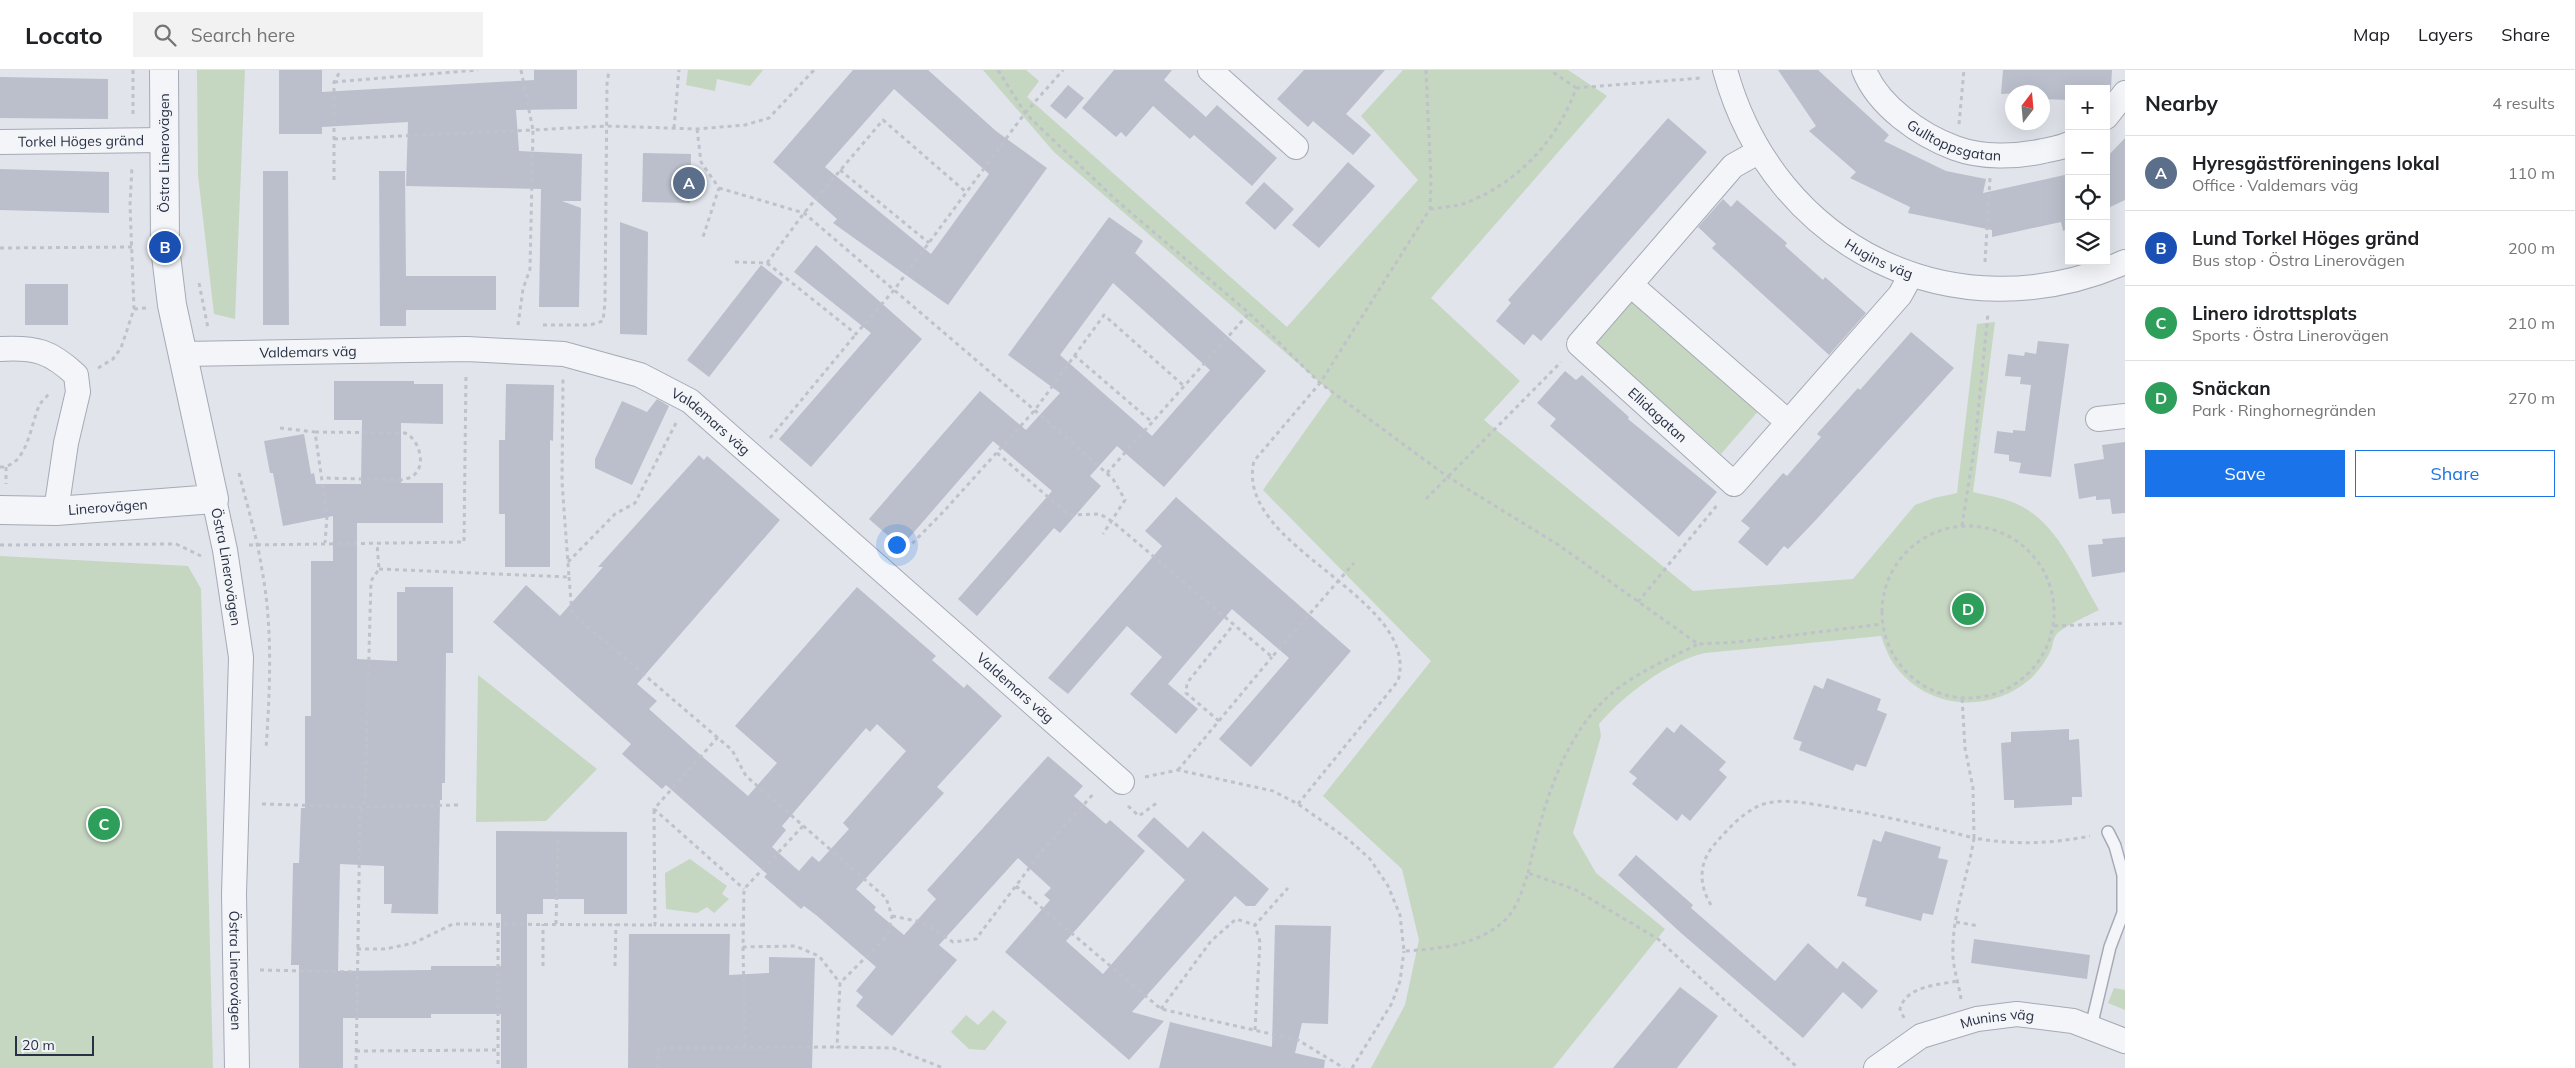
<!DOCTYPE html>
<html lang="en">
<head>
<meta charset="utf-8">
<style>
  :root { --surface:#fff; --page:#f2f2f2; --text:#202124; --muted:#757577; --line:#e0e0e0; --accent:#1a73e8 }
  body { margin:0; font-family:Mulish,sans-serif; background:var(--page); color:var(--text) }
  .controls { position:absolute; right:15px; top:15px; display:grid; overflow:hidden; border-radius:0px; box-shadow:0 5px 20px #0002 }
  .controls button { width:45px; height:45px; display:grid; place-items:center; padding:0; border:0; border-bottom:1px solid var(--line); background:var(--surface); color:var(--text); font:25px sans-serif }
  .compass { position:absolute; left:2005px; top:15px; width:45px; height:45px; border-radius:50%; background:var(--surface); box-shadow:0 5px 20px #0002; rotate:16deg }
  .scale { position:absolute; left:15px; bottom:12px; width:79px; box-sizing:border-box; padding-left:5px; border:2px solid #273044; border-top:0; font-size:14px; line-height:18px; white-space:nowrap; color:#273044; -webkit-text-stroke:4px #f1f3f8; paint-order:stroke }
  .you { position:absolute; left:896px; top:474px; width:18px; height:18px; margin:-12px; border:4px solid #fff; border-radius:50%; background:#1a73e8; box-shadow:0 0 0 8px #1a73e833 }
  .badge { display:grid; place-items:center; width:32px; height:32px; border-radius:50%; background:var(--accent); color:#fff; font-size:16px; font-weight:700 }
  .pin { position:absolute; translate:-50% -50%; border:2px solid #fff; box-shadow:0 1px 5px #0006 }
  .list { margin:0; padding:0; list-style:none }
  h2 { display:flex; justify-content:space-between; align-items:center; height:65px; margin:0; padding:0 20px; font-size:21px }
  h2 small { font-size:16px; font-weight:400; color:var(--muted) }
  .list li { display:grid; grid-template-columns:32px 1fr auto; gap:15px; align-items:center; box-sizing:border-box; height:75px; padding:0 20px; border-top:1px solid var(--line) }
  .list b { display:block; font-size:19px; white-space:nowrap }
  .list p { margin:0; font-size:16px; white-space:nowrap; color:var(--muted) }
  .list em { font-size:16px; font-style:normal; color:var(--muted) }
  .actions { display:flex; gap:10px; padding:15px 20px }
  .actions a { flex:1; padding:11px 0; border:1px solid var(--accent); border-radius:0px; text-align:center; font-size:18px; color:var(--accent) }
  .actions .main { background:var(--accent); color:#fff }
  .icon { flex:none; width:28px; height:28px; fill:none; stroke:currentColor; stroke-width:2; stroke-linecap:round; stroke-linejoin:round }
  .map { position:relative; flex:none; width:2125px; height:998px; overflow:hidden }
  header { display:flex; align-items:center; gap:30px; box-sizing:border-box; height:70px; padding:0 25px; background:var(--surface); border-bottom:1px solid var(--line) }
  header strong { font-size:24px }
  nav { display:flex; gap:28px; margin-inline-start:auto; font-size:18px }
  .search { width:350px; height:45px; background:var(--page); display:flex; align-items:center; gap:12px; box-sizing:border-box; padding:0 18px; border-radius:0px; color:var(--muted); font-size:19px }
  main { display:flex }
  aside { flex:1; background:var(--surface) }
  .map>svg:first-child { display:block }
</style>
</head>
<body>
<header>
<strong>Locato</strong>
<div class="search"><svg class="icon" aria-label="search" viewBox="0 0 24 24"><circle cx="10" cy="10" r="6"/><path d="M15 15l6 6"/></svg>Search here</div>
<nav><a>Map</a><a>Layers</a><a>Share</a></nav>
</header>
<main>
<div class="map">
<svg width="2125" height="998" viewBox="0 0 2125 998">
  <rect width="100%" height="100%" fill="#e1e4eb"/>
  <path fill="#c5d6c1" d="M197,0H245L235,249L214,244L198,105Z
    M688,0H763L750,16L717,9L715,21L686,15Z
    M983,0H1026L1039,11L1027,27L1287,257L1418,110L1361,46L1403,0H1568L1607,26L1431,228L1520,311L1484,350L1693,521L1853,509L1915,435L1934,428L1957,423L1977,254L1995,252L1973,422C1989,426 2006,428 2021,436C2058,455 2078,505 2099,540C2089,545 2062,557 2056,565C2053,569 2053,575 2051,580C2046,591 2038,602 2029,610C1989,644 1928,639 1896,597C1889,588 1885,577 1881,566L1705,583C1668,591 1624,625 1599,654L1601,666L1573,763L1596,803L1665,859L1553,998H1371L1405,935L1419,870L1402,799L1323,726L1431,591L1263,420L1332,323L1054,82Z
    M1634,228L1760,339L1721,384L1595,273Z
    M0,486L188,496L201,519L213,998H0Z
    M478,605L597,699L546,751L476,752Z
    M690,789L727,816L722,824L729,829L714,843L707,837L697,843L666,839L665,803Z
    M2114,918L2125,920V940L2108,933Z
    M993,940L1007,952L985,980L969,979L951,962L966,945L978,955Z"/>
  <path fill="#babfcb" fill-rule="evenodd" d="M279,0H322V22L534,10V0H577V39L516,40L519,81L582,84L581,131H562L581,138L579,237H539L541,119L406,116L408,52L322,57V64H279Z
    M853,0H928L996,61L1047,98L948,235L833,153L837,149L773,92ZM894,19L989,104L931,184L825,97Z
    M1114,0H1172L1164,10L1206,47L1217,35L1277,88L1252,116L1194,65L1190,69L1153,36L1126,67L1121,62L1116,67L1082,38Z
    M1304,0H1385L1346,44L1371,65L1353,85L1313,51L1308,57L1277,29Z
    M1778,0H1818L1889,65L1884,71L1946,101L1986,109L1983,123L2069,104V158L2063,161L2061,152L1992,167V160L1908,143L1910,137L1850,108L1856,102L1809,61L1816,56Z
    M2003,0H2112L2111,19L2108,23L2106,19H2065L2069,30L2042,29V22L2001,24Z
    M0,7L108,9V49L0,48Z
    M1068,15L1084,28L1066,49L1050,36Z
    M1668,48L1707,82L1541,271L1533,264L1524,275L1496,251L1511,233L1508,230Z
    M2125,68V130L2106,139V88Z
    M643,83L691,84L690,133L642,132Z
    M1348,92L1375,116L1319,178L1292,155Z
    M0,99L109,102V143L0,140Z
    M263,101H288L289,255H263Z
    M379,101H405L406,206H496V240H406V256H380Z
    M1264,112L1294,139L1275,160L1245,133Z
    M1723,129L1731,137L1737,130L1787,173L1785,176L1823,210L1825,207L1866,243L1829,285L1712,178L1716,174L1698,157Z
    M1109,147L1143,171L1135,183L1266,301L1164,417L1117,376L1090,406L1101,416L1060,463L1054,458L977,546L958,529L1052,421L993,371L901,477L869,449L980,321L1026,360L1060,323L1008,285ZM1113,213L1210,300L1152,366L1060,285Z
    M620,152L648,162L647,265L620,264Z
    M816,175L922,269L811,397L779,369L871,263L794,202Z
    M761,195L783,212L709,307L687,290Z
    M25,214H68V255H25Z
    M1911,262L1954,298L1814,452L1788,479L1784,476L1767,496L1738,472L1750,458L1741,451L1783,403L1787,406L1821,367L1817,364L1833,346L1858,318L1860,320Z
    M2038,271L2069,274L2051,407L2019,403L2021,393L2009,391V385L1994,383L1997,361L2013,363V360L2025,361L2031,315L2020,314L2021,307L2005,306L2008,284L2024,286L2025,282L2036,284Z
    M1565,301L1576,310L1582,305L1629,347L1628,349L1717,422L1679,467L1550,356L1556,349L1537,333Z
    M334,311H414V314H443V354L401,353V413H443V453H357V589L397,591V522H405V517H453V583H446L445,713H442V730H440L438,844L391,843L392,834H384V796L340,794L338,901L431,900V896H501V844H496V761L627,762V844H584V829H543V844H527V998H501V944H431V948H343V998H299V895H291L293,793H299L301,738H305V646H311V491H333V446L283,456L273,403H270L264,371L304,364L311,404L314,403L316,414H361L362,350H334Z
    M506,314L554,315L553,371L550,370V497H505V444H499V370H505Z
    M657,329L669,336L632,415L595,398V389L622,331L647,342Z
    M2125,372V443L2112,444L2110,429L2096,430V426L2079,429L2074,394L2104,389L2102,375Z
    M699,385L704,390L707,386L780,450L637,614L657,631L649,639L704,688L748,726L777,693L735,656L857,517L936,586L932,590L964,618L967,614L1002,646L937,717L944,723L856,819L876,837L874,840L904,865L936,829L927,820L1048,686L1083,716L1074,726L1106,754L1110,750L1145,781L1066,871L1103,904L1185,810L1137,766L1154,747L1188,778L1203,761L1269,819L1255,836H1246L1235,826L1132,942L1164,951L1129,990L1005,882L1050,830L1044,825L1051,818L1018,788L939,875L957,890L892,966L856,936L863,927L856,921L876,897L816,845L804,836L801,839L764,807L767,804L666,715L662,719L622,684L631,674L493,552L526,515L560,546L603,497H598ZM877,654L906,681L843,753L849,759L819,792L812,786L799,801L772,777L786,760L782,756L866,658L870,662Z
    M1176,427L1351,581L1251,697L1219,669L1289,588L1232,539L1168,614L1198,639L1176,664L1130,624L1162,587L1127,556L1068,624L1048,608L1162,476L1145,461Z
    M2125,467V502L2092,507L2088,475L2103,474L2102,469Z
    M1827,608L1881,629L1877,640L1887,644L1866,697L1856,694L1853,701L1799,680L1802,672L1793,669L1814,615L1823,619Z
    M1681,654L1726,692L1719,700L1727,707L1690,751L1682,744L1677,751L1632,714L1637,708L1629,702L1667,657L1674,663Z
    M2069,659V670L2079,669L2082,727H2072V735L2014,738V730H2004L2001,673L2011,672V662Z
    M1885,761L1941,777L1938,788L1948,790L1933,845L1923,843L1921,851L1865,836L1867,828L1857,826L1873,769L1881,772Z
    M1636,785L1693,835L1691,838L1775,911L1808,873L1837,899L1843,891L1878,921L1862,939L1843,922L1803,968L1681,863L1618,805Z
    M1275,855L1331,856L1328,954L1302,953L1295,983L1325,990L1324,998H1159L1170,952L1272,977Z
    M629,864H730L729,905L769,903V887L815,888L812,998H628Z
    M1974,869L2090,885L2087,909L1971,893Z
    M1680,917L1718,946L1677,998H1613Z"/>
  <g fill="none" stroke-linecap="round" stroke-linejoin="round">
    <defs>
      <path id="service" d="M2091,957L2110,877L2123,843V805L2115,776L2108,762"/>
      <g id="minor">
        <path d="M1210,0L1296,77"/>
        <path id="s1" d="M1725,0C1774,179 1955,267 2125,192"/>
        <path id="s2" d="M1864,0C1878,36 1920,65 1955,78C1982,88 2016,87 2043,81C2051,79 2061,78 2069,74"/>
        <path d="M2106,47L2125,23"/>
        <path id="s3" d="M0,72L164,70"/>
        <path id="s4" d="M1758,82L1733,96L1579,274L1734,414L1900,225L1911,205"/>
        <path d="M1631,215L1788,352"/>
        <path d="M0,279C36,277 50,281 76,305L78,322L66,373L56,441"/>
        <path id="s5" d="M182,284L467,279L564,284L640,305L690,331L1122,712"/>
        <path d="M2098,349L2125,346"/>
        <path id="s6" d="M214,429L225,480L241,587L234,824L237,998"/>
        <path id="s7" d="M1876,998L1921,966L1977,949L2017,944L2073,951L2125,971"/>
      </g>
      <g id="tertiary">
        <path id="s8" d="M0,440L56,441L214,429L172,235L165,177L164,0"/>
      </g>
    </defs>
    <use href="#service" stroke="#a5aab6" stroke-width="14"/>
    <use href="#minor" stroke="#a5aab6" stroke-width="26"/>
    <use href="#tertiary" stroke="#a5aab6" stroke-width="30"/>
    <path stroke="#bfc2ca" stroke-width="3" stroke-dasharray="4 4" stroke-linecap="butt" d="M133,0V47
      M521,0L533,60L607,56L697,59L745,55L769,48L814,0
      M998,0L1025,43L1116,130L1249,243L1320,313L1448,407L1557,474L1698,574L1738,572L1883,554
      M334,12L478,0
      M1576,18L1701,8
      M1959,54L1964,0
      M674,58L679,0
      M697,59L701,92L719,118L703,167
      M334,69L533,60L530,199L523,219L518,255
      M840,100L929,173
      M334,110V12L341,0
      M719,118L804,143L1073,373L1113,409L1125,430L1103,464
      M1430,139C1442,137 1456,137 1468,132C1517,113 1559,69 1576,18L1550,0
      M0,178L132,177
      M735,192L767,193L804,143L883,50L966,122
      M1985,192L1990,108
      M767,193L856,264L894,220L1025,43L1063,0
      M199,213L208,258
      M134,239L146,238
      M543,255H590L603,251L605,233L607,14L609,0
      M1074,285L1152,352
      M98,298L113,289L121,278L134,239L130,135L132,96
      M280,358L315,362L327,446L325,473
      M315,362L405,363C419,369 426,394 415,404C413,407 408,408 404,410L322,408
      M770,368L856,264
      M997,383L1069,445L1100,444L1113,452L1272,587L1354,493
      M0,397C28,397 30,354 40,334C43,330 47,326 51,322
      M6,397V414
      M239,403C247,435 257,467 262,500C273,558 270,620 266,679
      M1107,403L1249,243
      M1426,429L1561,292
      M1882 542a86 86 0 1 1 172 0a86 86 0 1 1-172 0Z
      M1962,456L1975,373L1988,243
      M0,475L176,474L201,486
      M249,475L464,472L466,303
      M901,485L945,440L1035,340L1104,245L1184,316
      M568,492L615,444L635,433L676,353
      M379,499L569,507L562,412L563,308
      M569,507L572,543L732,680L746,706L886,828L892,846L888,865L840,913L837,977L893,978L943,998
      M1638,532L1718,434
      M2054,556L2125,553
      M1219,651L1186,623L1187,613L1234,554
      M718,667L654,739L744,819
      M1178,700L1272,587
      M1145,707L1178,700L1273,721L1298,734L1349,770L1370,789L1388,816L1400,845L1404,881C1439,879 1481,875 1507,848C1518,836 1523,818 1528,803L1574,819L1658,869L1798,998
      M262,734L363,737L459,735
      M1298,734L1398,611C1422,526 1233,478 1254,391L1320,313L1430,139L1431,111L1426,0
      M1128,736L1139,746L1158,732
      M654,740L655,855H743
      M803,756L744,819L743,877L795,876L819,886L840,913
      M1528,803C1542,740 1561,667 1612,623C1637,602 1669,589 1698,574
      M1016,816L1161,939L1298,970L1344,998
      M1711,835C1699,815 1698,794 1714,775C1728,759 1745,739 1767,733C1785,729 1807,733 1824,736C1875,744 1924,755 1974,768L1973,718L1965,678L1962,627
      M892,846L922,852L953,872L976,869L1042,781L1095,722
      M1956,852L1979,856
      M498,854V998
      M556,854L558,769
      M743,877L745,979
      M357,879H385L414,873L453,854L655,855
      M543,896V854
      M615,896L616,854
      M260,900L357,902
      M1961,929C1959,915 1954,901 1953,887C1951,846 1968,807 1974,768C2013,775 2051,774 2090,766
      M1161,939L1211,871L1236,849L1255,855
      M1904,948L1900,939C1906,916 1937,915 1958,911
      M1255,960L1260,872L1255,855L1288,818
      M356,981L498,980
      M356,998L360,747L365,727L371,511L379,499L377,473
      M658,998V978L837,977
      M1352,998L1392,933L1400,911L1404,881"/>
    <use href="#service" stroke="#f4f5f9" stroke-width="11"/>
    <use href="#minor" stroke="#f4f5f9" stroke-width="24"/>
    <use href="#tertiary" stroke="#f4f5f9" stroke-width="28"/>
  </g>
  <g text-anchor="middle" stroke-width="5" stroke-linejoin="round" paint-order="stroke">
    <g font-size="14" fill="#273044" stroke="#f1f3f8">
      <text dy="5" stroke="none"><textPath href="#s2" startOffset="120">Gulltoppsgatan</textPath></text>
      <text dy="5" stroke="none"><textPath href="#s3" startOffset="81">Torkel Höges gränd</textPath></text>
      <text transform="translate(164 83) rotate(-90)" y="5">Östra Linerovägen</text>
      <text dy="5" stroke="none"><textPath href="#s1" startOffset="252">Hugins väg</textPath></text>
      <text dy="5" stroke="none"><textPath href="#s5" startOffset="126">Valdemars väg</textPath></text>
      <text dy="5" stroke="none"><textPath href="#s4" startOffset="370">Ellidagatan</textPath></text>
      <text dy="5" stroke="none"><textPath href="#s5" startOffset="546">Valdemars väg</textPath></text>
      <text dy="5" stroke="none"><textPath href="#s8" startOffset="108">Linerovägen</textPath></text>
      <text dy="5" stroke="none"><textPath href="#s6" startOffset="69">Östra Linerovägen</textPath></text>
      <text dy="5" stroke="none"><textPath href="#s5" startOffset="951">Valdemars väg</textPath></text>
      <text dy="5" stroke="none"><textPath href="#s6" startOffset="474">Östra Linerovägen</textPath></text>
      <text dy="5" stroke="none"><textPath href="#s7" startOffset="134">Munins väg</textPath></text>
    </g>
  </g>
</svg>
<div class="controls">
<button>+</button>
<button>−</button>
<button><svg class="icon" aria-label="locate" viewBox="0 0 24 24"><circle cx="12" cy="12" r="6"/><path d="M12 2v4M12 18v4M2 12h4M18 12h4"/></svg></button>
<button><svg class="icon" aria-label="layers" viewBox="0 0 24 24"><path d="M12 4l9 5-9 5-9-5zM3 14l9 5 9-5"/></svg></button>
</div>
<svg class="compass" viewBox="-18 -18 36 36"><path d="M0-13l5 13h-10z" fill="#e53935"/><path d="M0 13l5-13h-10z" fill="#757577"/></svg>
<div class="scale">20 m</div>
<div class="you"></div>
<div class="pin badge" style="left:689px;top:113px;background:#5c6f8a">A</div>
<div class="pin badge" style="left:165px;top:177px;background:#1a4fb4">B</div>
<div class="pin badge" style="left:104px;top:754px;background:#2e9e5b">C</div>
<div class="pin badge" style="left:1968px;top:539px;background:#2e9e5b">D</div>
</div>
<aside>
<h2>Nearby<small>4 results</small></h2>
<ul class="list">
<li><span class="badge" style="background:#5c6f8a">A</span><div><b>Hyresgästföreningens lokal</b><p>Office · Valdemars väg</p></div><em>110 m</em></li>
<li><span class="badge" style="background:#1a4fb4">B</span><div><b>Lund Torkel Höges gränd</b><p>Bus stop · Östra Linerovägen</p></div><em>200 m</em></li>
<li><span class="badge" style="background:#2e9e5b">C</span><div><b>Linero idrottsplats</b><p>Sports · Östra Linerovägen</p></div><em>210 m</em></li>
<li><span class="badge" style="background:#2e9e5b">D</span><div><b>Snäckan</b><p>Park · Ringhornegränden</p></div><em>270 m</em></li>
</ul>
<div class="actions"><a class="main">Save</a><a>Share</a></div>
</aside>
</main>
</body>
</html>
